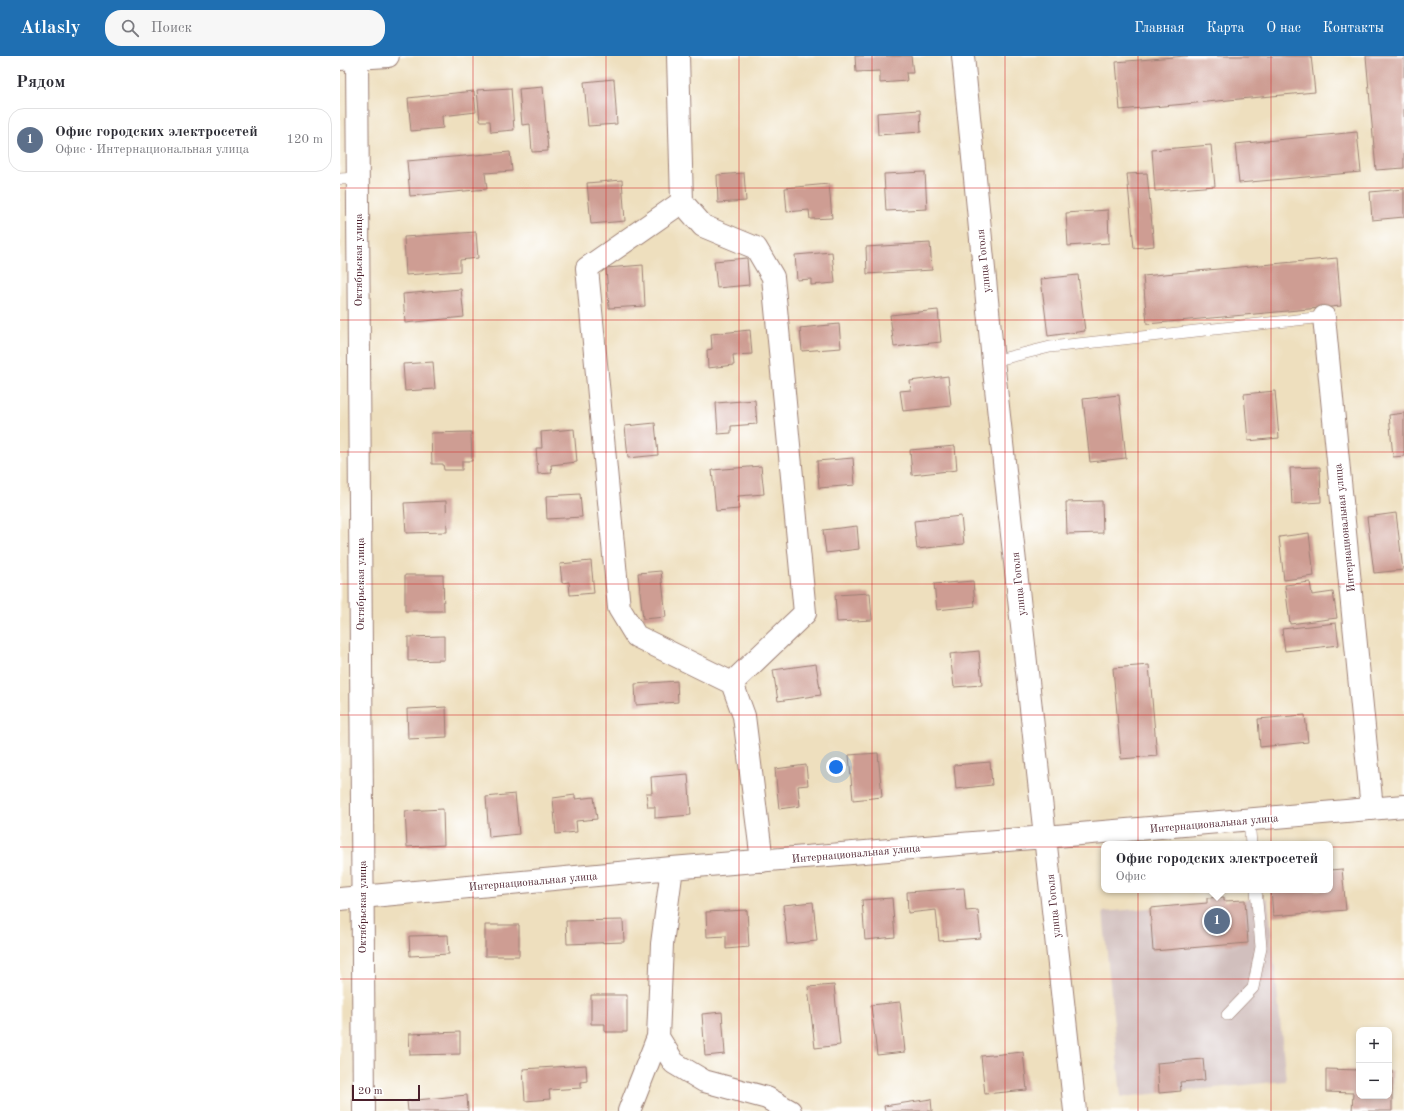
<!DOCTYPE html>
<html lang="ru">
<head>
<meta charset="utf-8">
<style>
  :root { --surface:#fff; --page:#f7f7f7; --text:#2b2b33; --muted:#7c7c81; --line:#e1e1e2; --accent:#1f6fb2 }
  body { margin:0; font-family:"Old Standard TT",serif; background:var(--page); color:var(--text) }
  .controls { position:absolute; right:12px; bottom:12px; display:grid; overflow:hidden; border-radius:8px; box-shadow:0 2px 6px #0003 }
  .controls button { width:36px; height:36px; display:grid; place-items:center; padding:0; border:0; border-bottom:1px solid var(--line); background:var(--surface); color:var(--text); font:20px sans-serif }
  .scale { position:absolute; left:12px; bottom:10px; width:68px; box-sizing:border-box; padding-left:4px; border:2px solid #4a1f2b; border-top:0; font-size:11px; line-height:14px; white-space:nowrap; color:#4a1f2b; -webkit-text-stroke:3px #fff; paint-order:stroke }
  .you { position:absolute; left:496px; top:711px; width:14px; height:14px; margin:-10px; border:3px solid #fff; border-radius:50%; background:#1a73e8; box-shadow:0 0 0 6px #1a73e833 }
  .badge { display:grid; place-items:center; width:26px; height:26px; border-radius:50%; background:var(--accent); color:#fff; font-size:13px; font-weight:700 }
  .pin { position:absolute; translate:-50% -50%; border:2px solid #fff; box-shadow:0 1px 4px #0006 }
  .popup { position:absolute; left:761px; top:785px; width:232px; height:52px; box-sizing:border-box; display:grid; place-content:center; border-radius:8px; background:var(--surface); filter:drop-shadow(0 1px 3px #0005); font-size:13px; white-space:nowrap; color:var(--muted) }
  .popup b { font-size:15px; color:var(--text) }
  .popup::after { content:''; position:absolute; left:50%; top:100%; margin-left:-8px; border:8px solid transparent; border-top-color:var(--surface) }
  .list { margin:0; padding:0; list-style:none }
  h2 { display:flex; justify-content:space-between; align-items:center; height:52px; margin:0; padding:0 16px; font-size:17px }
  h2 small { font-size:13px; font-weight:400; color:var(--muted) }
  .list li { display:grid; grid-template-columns:26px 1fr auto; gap:12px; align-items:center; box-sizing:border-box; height:64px; margin:0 8px 8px; padding:0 8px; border:1px solid var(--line); border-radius:16px }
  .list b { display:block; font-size:15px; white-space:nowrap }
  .list p { margin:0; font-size:13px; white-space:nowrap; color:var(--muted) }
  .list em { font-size:13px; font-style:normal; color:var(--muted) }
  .icon { flex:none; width:22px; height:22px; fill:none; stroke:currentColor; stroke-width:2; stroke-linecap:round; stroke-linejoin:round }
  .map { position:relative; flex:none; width:1064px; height:1055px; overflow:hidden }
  header { display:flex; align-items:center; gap:24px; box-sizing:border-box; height:56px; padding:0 20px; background:var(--accent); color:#fff }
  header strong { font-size:19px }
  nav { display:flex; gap:22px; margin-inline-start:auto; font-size:14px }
  .search { width:280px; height:36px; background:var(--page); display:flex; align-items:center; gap:10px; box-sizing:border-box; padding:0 14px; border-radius:16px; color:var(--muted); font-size:15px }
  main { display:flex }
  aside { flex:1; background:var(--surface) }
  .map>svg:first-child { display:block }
</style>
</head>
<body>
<header>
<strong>Atlasly</strong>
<div class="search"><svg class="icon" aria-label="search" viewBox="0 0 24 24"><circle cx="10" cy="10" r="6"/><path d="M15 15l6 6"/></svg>Поиск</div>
<nav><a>Главная</a><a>Карта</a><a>О нас</a><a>Контакты</a></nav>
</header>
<main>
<aside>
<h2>Рядом<small></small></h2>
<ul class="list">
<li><span class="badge" style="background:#5c6f8a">1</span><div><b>Офис городских электросетей</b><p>Офис · Интернациональная улица</p></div><em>120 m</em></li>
</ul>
</aside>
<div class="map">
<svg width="1064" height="1055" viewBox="0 0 1064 1055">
  <rect width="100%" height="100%" fill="#fff"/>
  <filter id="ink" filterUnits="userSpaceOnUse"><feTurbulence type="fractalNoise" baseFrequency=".025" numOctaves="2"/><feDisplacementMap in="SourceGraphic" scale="8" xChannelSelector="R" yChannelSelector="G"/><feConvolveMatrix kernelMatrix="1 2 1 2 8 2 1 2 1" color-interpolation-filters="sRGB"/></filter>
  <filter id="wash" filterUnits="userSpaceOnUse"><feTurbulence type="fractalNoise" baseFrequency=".012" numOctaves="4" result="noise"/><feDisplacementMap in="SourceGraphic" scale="16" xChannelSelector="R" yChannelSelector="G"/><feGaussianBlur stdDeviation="0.9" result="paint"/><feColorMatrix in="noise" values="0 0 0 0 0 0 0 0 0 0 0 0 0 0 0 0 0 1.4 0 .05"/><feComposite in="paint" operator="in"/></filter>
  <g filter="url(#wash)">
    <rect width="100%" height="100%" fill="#eedfbe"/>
    <path fill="#d1bfbd" d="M884,841V845L928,842L946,1025L781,1041L763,856L867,847V842Z"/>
    <g id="blocks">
      <path fill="#ce9d93" d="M515,0H571L573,17H566L567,25L540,27V15L516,16Z
        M845,0H971L975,36L780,54L776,6Z
        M1026,0H1064V112L1036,114Z
        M274,23L277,68L248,70L244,26Z
        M203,31L208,95L192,96L190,68L182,69L179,33Z
        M171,32L174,74L151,76L150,65H140L137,34Z
        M134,35L136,56L102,60L103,72L71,75L68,42Z
        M580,54L581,76L538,79L537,57Z
        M1017,76L1021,116L899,127L895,88Z
        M871,89L875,130L815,135L812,94Z
        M170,96L172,115L145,117L147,133L70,140L67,105Z
        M585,116L587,153L546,155L544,118Z
        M404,117L406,145L378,147L377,119Z
        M807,117L814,190L794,192L787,118Z
        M282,124L285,165L251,168L247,127Z
        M489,128L492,162L470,163L469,154L447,156L445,132Z
        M1064,133V161L1032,164L1030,136Z
        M768,154L769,187L728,190L726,157Z
        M136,176L138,202L120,204V215L66,219L64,181Z
        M590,187L592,214L527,218L526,191Z
        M492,196L495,227L471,229V223L457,224L455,199Z
        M407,202L409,229L377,232L374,205Z
        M997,202L1001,250L807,268L803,220Z
        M303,209L305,250L269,252L266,212Z
        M738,219L745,275L708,280L701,223Z
        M121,233L124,261L65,267L63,238Z
        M598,254L601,286L554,291L550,259Z
        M499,268L501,292L462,295L460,272Z
        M410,274L412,298L393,299L394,309L368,312L367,294L372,293L371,278Z
        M93,306L95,333L65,335L63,308Z
        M608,320L611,350L563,355L560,335L571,334L570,325Z
        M935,335L939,382L908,385L904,338Z
        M779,339L786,402L750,406L743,343Z
        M415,344L417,368L391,370V377L378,378L376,347Z
        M1064,357V400L1053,401L1049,359Z
        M315,367L318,399L288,402L285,370Z
        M234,373L237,406L211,409L212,417L198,418L196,392H202L201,376Z
        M131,376L132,405H122V414H104L103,408H92L91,377Z
        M615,390L617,414L572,419L570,394Z
        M513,402L515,429L479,432L477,405Z
        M421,410L424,438L398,440L399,453L376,455L372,414Z
        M980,411L981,446L952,448L950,412Z
        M240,438L242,461L207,463L206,440Z
        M106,445L107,476L66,477L64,447Z
        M762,445L763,477L727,478L726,446Z
        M1056,457L1063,514L1034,517L1027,461Z
        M621,460L624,488L577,493L574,465Z
        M517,470L519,493L486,497L483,474Z
        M969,477L974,520L944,524L939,481Z
        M251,505L254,537L230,539L229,526L222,527L220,508Z
        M321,515L326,561L303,563L298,517Z
        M65,519H103L104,555H65Z
        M633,525L635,550L597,554L594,528Z
        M970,526L972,539L993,536L997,562L950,568L945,529Z
        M530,537L532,564L497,566L495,539Z
        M996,567L999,589L945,595L942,573Z
        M104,580V604L68,605V581Z
        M639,595L642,629L614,631L610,598Z
        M476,608L481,639L438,645L433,614Z
        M809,609L817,700L781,703L773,612Z
        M337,625L338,646L296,649L295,628Z
        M106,651L107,681L68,683L67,653Z
        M965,659L968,686L920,691L918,663Z
        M538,697L542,741L513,744L509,699Z
        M650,706L652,729L616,733L614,709Z
        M466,709L468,729L458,730L460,750L439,753L435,713Z
        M348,718L351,759L315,762V751H308L306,737H312L311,721Z
        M175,738L179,778L149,781L146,741Z
        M235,739V743L254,741L257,763L236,765L237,776L216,778L213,742Z
        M103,753L104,789L67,791L65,755Z
        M1002,813L1006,854L933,860L931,834H990V814Z
        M624,832L626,855L638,854L641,882L599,885L596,854L568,857L567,836Z
        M884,841V845L905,844L908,887L813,895L810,852L867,847V842Z
        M552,842L555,881L525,884L522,844Z
        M473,846L477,885L447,888L443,849Z
        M407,854L409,891L386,893V880L367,881L366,856Z
        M283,864L284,886L227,888L226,865Z
        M145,869H179V900H145Z
        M108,879L109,898L70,900L69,880Z
        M494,929L500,989L475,992L468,931Z
        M251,939H287V976H265V968H251Z
        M560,946L565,996L537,999L531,949Z
        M382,956L385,998L365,1000L362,958Z
        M120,976V998L70,999L69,978Z
        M683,996L687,1034L645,1038L641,1000Z
        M863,1003L865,1024L840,1026L841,1035L819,1037L817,1007Z
        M246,1009L247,1025L241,1026V1032L209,1034L210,1043L185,1045L183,1013Z
        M986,1013L1019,1014V1040H1049V1015H1052V1055H1012L1013,1037L986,1036Z
        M127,1039L128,1055H68L67,1045Z
        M591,1043L592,1055H545L544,1050Z"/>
    </g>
  </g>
  <g filter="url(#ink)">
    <use href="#blocks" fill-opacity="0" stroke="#9c7f74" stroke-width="1"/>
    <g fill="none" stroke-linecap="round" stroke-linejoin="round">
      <defs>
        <path id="lane" d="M0,123L18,122
          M653,305L710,291L984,261
          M909,764L911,788
          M887,959L913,932L921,891L916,834"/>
        <path id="street" d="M338,0L342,146L363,170L416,192L433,221L465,557L392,627L404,660L422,805
          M623,0L653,305L735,1055
          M0,3L48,0
          M342,146L247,212L279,552L296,580L392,627
          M984,261L1032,753
          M332,812L322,888L318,981L334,1007L364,1025L427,1042L450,1055
          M0,843L332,812L705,781L1064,750
          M289,1055L318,981"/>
        <path id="secondary" d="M17,0L24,1055"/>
      </defs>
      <use href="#lane" stroke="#9c7f74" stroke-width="12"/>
      <use href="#street" stroke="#9c7f74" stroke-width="24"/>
      <use href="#secondary" stroke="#9c7f74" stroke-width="24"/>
      <use href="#lane" stroke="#fff" stroke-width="11"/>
      <use href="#street" stroke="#fff" stroke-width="22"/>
      <use href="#secondary" stroke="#fff" stroke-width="22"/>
    </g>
  </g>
  <path fill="none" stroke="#d62828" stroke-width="1" stroke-opacity="0.55" d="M133,0V1055M266,0V1055M399,0V1055M532,0V1055M665,0V1055M798,0V1055M931,0V1055M0,132H1064M0,264H1064M0,396H1064M0,528H1064M0,659H1064M0,791H1064M0,923H1064"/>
  <g text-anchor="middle" stroke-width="3" stroke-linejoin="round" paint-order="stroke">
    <g font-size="11" fill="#4a1f2b" stroke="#fff">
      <text transform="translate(18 204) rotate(-90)" y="4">Октябрьская улица</text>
      <text transform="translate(643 205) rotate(-96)" y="4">улица Гоголя</text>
      <text transform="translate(1004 472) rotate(-96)" y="4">Интернациональная улица</text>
      <text transform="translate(20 528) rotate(-90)" y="4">Октябрьская улица</text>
      <text transform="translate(678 528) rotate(-96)" y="4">улица Гоголя</text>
      <text transform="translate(874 767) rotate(-5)" y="4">Интернациональная улица</text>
      <text transform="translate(516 797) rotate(-5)" y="4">Интернациональная улица</text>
      <text transform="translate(193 825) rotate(-5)" y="4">Интернациональная улица</text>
      <text transform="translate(713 850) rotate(-96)" y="4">улица Гоголя</text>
      <text transform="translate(22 851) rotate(-90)" y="4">Октябрьская улица</text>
    </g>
  </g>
</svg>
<div class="controls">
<button>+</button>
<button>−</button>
</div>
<div class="scale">20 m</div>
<div class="you"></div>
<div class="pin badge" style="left:877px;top:865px;background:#5c6f8a">1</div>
<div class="popup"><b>Офис городских электросетей</b>Офис</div>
</div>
</main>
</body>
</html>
